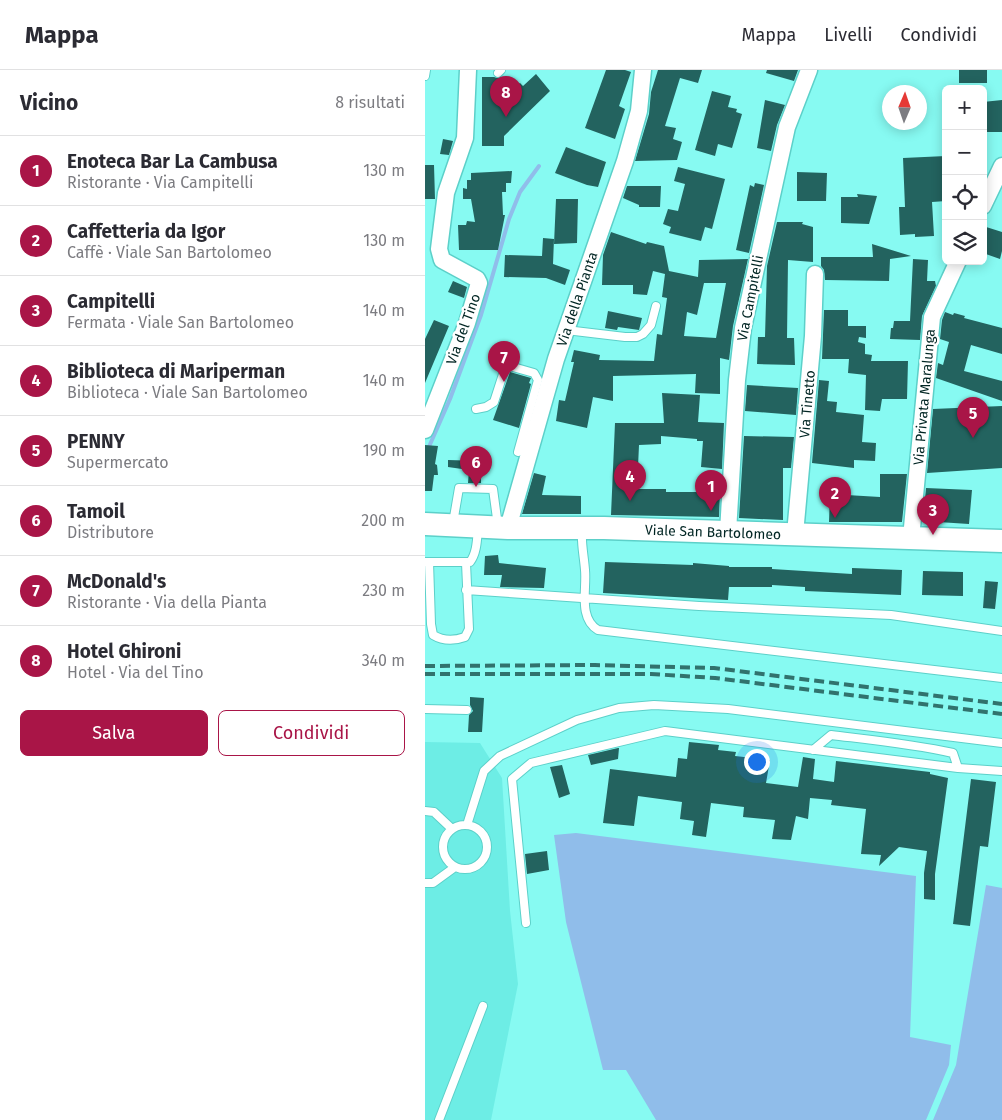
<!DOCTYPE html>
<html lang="it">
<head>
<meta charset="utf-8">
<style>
  :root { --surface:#fff; --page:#f7f7f7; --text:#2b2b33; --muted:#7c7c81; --line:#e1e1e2; --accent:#a91547 }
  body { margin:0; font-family:"Fira Sans",sans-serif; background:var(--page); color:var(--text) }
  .controls { position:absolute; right:15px; top:15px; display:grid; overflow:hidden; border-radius:8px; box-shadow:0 2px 12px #0003 }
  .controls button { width:45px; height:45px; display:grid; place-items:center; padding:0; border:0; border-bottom:1px solid var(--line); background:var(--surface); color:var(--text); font:25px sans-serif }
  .compass { position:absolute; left:457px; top:15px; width:45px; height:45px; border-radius:50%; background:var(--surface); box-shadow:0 2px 12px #0003; rotate:2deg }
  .you { position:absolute; left:331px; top:691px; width:18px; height:18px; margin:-12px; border:4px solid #fff; border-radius:50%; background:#1a73e8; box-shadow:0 0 0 8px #1a73e833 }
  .badge { display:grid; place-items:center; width:32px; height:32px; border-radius:50%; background:var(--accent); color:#fff; font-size:16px; font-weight:700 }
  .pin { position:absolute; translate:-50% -41px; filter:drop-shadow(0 1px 2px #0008) }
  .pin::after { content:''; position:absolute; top:26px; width:18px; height:15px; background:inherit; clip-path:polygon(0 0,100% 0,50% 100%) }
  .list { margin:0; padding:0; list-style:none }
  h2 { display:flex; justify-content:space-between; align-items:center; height:65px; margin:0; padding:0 20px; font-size:21px }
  h2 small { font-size:16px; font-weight:400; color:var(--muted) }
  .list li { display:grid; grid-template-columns:32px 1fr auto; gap:15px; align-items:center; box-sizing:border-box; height:70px; padding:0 20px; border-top:1px solid var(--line) }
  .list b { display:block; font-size:19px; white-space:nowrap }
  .list p { margin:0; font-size:16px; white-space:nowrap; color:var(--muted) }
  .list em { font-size:16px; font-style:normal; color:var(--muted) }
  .actions { display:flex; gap:10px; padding:15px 20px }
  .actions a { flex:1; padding:11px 0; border:1px solid var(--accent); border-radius:8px; text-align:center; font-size:18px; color:var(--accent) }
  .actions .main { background:var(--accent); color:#fff }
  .icon { flex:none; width:28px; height:28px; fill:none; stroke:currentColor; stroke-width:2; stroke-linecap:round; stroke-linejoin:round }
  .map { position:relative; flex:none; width:577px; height:1050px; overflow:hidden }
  header { display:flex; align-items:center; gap:30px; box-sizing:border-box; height:70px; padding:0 25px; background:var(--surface); border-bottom:1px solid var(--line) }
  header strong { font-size:24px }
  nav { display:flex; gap:28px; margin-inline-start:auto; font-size:18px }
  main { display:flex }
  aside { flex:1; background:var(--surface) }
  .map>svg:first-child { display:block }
</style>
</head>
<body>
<header>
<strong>Mappa</strong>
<nav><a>Mappa</a><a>Livelli</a><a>Condividi</a></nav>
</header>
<main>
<aside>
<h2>Vicino<small>8 risultati</small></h2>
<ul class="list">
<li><span class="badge">1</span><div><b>Enoteca Bar La Cambusa</b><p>Ristorante · Via Campitelli</p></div><em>130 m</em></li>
<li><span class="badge">2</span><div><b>Caffetteria da Igor</b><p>Caffè · Viale San Bartolomeo</p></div><em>130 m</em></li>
<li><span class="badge">3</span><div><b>Campitelli</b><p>Fermata · Viale San Bartolomeo</p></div><em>140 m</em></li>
<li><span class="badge">4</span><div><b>Biblioteca di Mariperman</b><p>Biblioteca · Viale San Bartolomeo</p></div><em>140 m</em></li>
<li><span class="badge">5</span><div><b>PENNY</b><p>Supermercato</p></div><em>190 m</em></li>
<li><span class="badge">6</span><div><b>Tamoil</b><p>Distributore</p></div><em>200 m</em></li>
<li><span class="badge">7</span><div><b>McDonald's</b><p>Ristorante · Via della Pianta</p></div><em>230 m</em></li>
<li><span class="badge">8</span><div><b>Hotel Ghironi</b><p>Hotel · Via del Tino</p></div><em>340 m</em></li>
</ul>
<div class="actions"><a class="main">Salva</a><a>Condividi</a></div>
</aside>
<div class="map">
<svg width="577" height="1050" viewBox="0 0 577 1050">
  <rect width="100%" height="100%" fill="#87faf2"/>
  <path fill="#6dede5" d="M0,672L55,673L77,708L85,841L93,914L66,1050H0Z"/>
  <path fill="#90bdea" d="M151,763L491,806L485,967L526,975L524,995L501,1050H231L201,1000H178L141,852L129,765Z
    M561,815L577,818V1050H508L531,995Z"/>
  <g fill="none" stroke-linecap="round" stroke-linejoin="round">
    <path stroke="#90bdea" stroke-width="4" d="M3,379L25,329L56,245L84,149L95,122L114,96"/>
  </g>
  <path fill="#23635f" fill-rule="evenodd" d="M181,0H200L206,2L194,36L200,39L190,69L160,58Z
    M233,0H277L273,13L255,8L240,56L251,58L248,69L257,72L252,90L210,91L224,44L226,22Z
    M342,0H373L369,11L341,3Z
    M534,0H562V13H534Z
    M111,4L125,21L79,66V76H57V7H69L72,8L81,7L79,23L95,13L98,16Z
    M287,21L306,26L303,37L312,39L311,42L317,44L307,78L293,74L290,86L270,80Z
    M340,30L360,35L352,55L346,81L332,78Z
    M577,30V62H558V32Z
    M18,69L28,71L24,85L15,84Z
    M141,77L181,92L173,117L162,115L130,103Z
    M521,86V131L507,132L509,166L490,167V164L475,165L474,137H480L478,88Z
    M0,95H9L10,129H0Z
    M253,97L300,109L287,159L280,157L276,171L244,163L246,157L238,154L243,139L253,141L260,114L249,111Z
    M87,101L86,113H81V122H77L78,145H80L73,180H34L33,155H41L42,151L50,152L46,129H38V118L42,119V110H46V103Z
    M372,102L402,103L401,131H372Z
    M330,113L339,115L324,183L311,180L325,115L329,117Z
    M202,116H236L235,137H214V135L198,128Z
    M432,124L452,126L444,154L416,153V127H433Z
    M131,129H153L152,173L129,174Z
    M352,152H378L377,154L388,157V192L363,190L362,268H369L370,295L332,294L333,267H340L342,196Z
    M558,156L577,162V181L575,189L558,183Z
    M186,162L221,174L222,172L239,176L244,201L273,207L274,190L323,189L308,256L304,290L295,288V324L270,323L271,304L188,306V331L168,327L162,358L131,351L134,330L140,331L149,292H146L149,280L175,285L174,290L229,291L232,264L237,265L242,228L237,227L240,204L228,201L222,225L208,224V215H177L178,185ZM279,213H301L291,268L259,266L262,242L272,245Z
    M118,168L129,169L128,194L145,200L140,215L121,208L79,207L80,185L117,186Z
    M447,174L486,186L465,189L464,211L400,210L399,200L396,196V187H448Z
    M488,189L503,190L502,211H510L511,216L497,246L495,270L465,269L466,258H468L469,251H485Z
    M28,211L42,217L39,228L23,222Z
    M399,240H423V256H441V268L434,267L433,272L440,274V284L447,285L446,291H483L482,329H457L455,341L440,340L441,305L423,303L424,289H397Z
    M183,241L217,248L214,260L193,257L192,260L180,258Z
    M520,242L528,245L529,243L540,246L539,248L577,258V284L546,275L539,301L577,311V331L511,308L513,293L518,295L524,272L515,269L517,250Z
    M9,250L24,256L0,313V269Z
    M85,302L106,308L104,313L106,314L94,358L68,350Z
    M394,310L404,311L402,331L412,332L411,342L439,345L437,372L451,373L450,391L429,390V398L387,393Z
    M322,315L373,318L371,345L320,341Z
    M237,323L275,325L273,352L299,353L297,399L276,397L278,371H272V369L236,366V374L214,375L212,419H241V422H295L294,447L186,445L190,353H239Z
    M577,336V398L502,403L508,339Z
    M319,366L369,367L366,398H358V450L314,448Z
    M0,375L13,376L10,394L12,395L13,405H9L7,421H0Z
    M23,390L56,391V413H43L44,400L23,397Z
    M109,403L121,406L117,425L156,426V444H97Z
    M455,404H482L477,452H404L405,424L455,427Z
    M501,418L547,420L544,454L498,451Z
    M73,485L74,493L121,498L119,518L75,517L77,505H59L60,486Z
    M180,492L268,495V493L304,496V497H347V499L427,504V498L477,500L476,525L380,521V517L347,515V517H304L303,530L178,523Z
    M498,501L538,502V526L497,525Z
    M560,511L573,512L570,539L558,538Z
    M45,627L59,628L57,662H43L44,645L48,641L45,635Z
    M264,672L294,675L293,680L311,682L310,686L345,690L341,713L373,717L378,687L390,689L388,709L409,712L411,691L505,702V704L523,708L510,804V830L499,829V803L502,781L474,777L454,796L456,785L436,784L441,739L406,735L407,730L385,728L383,749L371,746L366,770L347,769L350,750L318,747L319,737L286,733L281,767L267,765L269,751L255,749L257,732L213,726L209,756L178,753L185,699L251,707L253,688L262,689Z
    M193,678H194L193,689L166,695L163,685Z
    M137,695L145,724L134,728L125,697Z
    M546,709L571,712L563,777L555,776L545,856L528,854Z
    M122,781L124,800L102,804L100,784Z"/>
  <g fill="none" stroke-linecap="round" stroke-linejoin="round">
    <defs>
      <path id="service" d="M73,3L76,0
        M0,6L1,0
        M141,260L200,267H212L218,264L226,255L231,236
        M51,339L61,337L69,332L81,295L109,303L113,310L93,382
        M28,453L34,418L68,419L73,456
        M157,460C156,474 159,486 160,500C162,519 153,548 173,560L577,608
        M0,492H45C52,483 52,469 53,458
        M4,492L6,554L8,565C18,571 29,571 40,567L44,559L41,493
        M41,520L274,536L466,545L577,561
        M0,639L42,640
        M388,680L406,665C447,670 488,674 528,683L533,698
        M0,741L9,742L27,759
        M18 777a22 22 0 1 1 44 0a22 22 0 1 1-44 0Z
        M42,755L59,701L75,686L152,650L194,638L229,635L303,639L577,673
        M0,813H8L30,797
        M101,853L87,709L106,693L240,661L533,698L577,701
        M14,1050L58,936"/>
      <path id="minor" d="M558,136L577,96
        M0,360L42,253L54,213L52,209L17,190L14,179L21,123L40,68L43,0
        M83,458L131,289L200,91L214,41L218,0
        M303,462L312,310L318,258L362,57L384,0
        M370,464L388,266L390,204
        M486,468L507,247L533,191"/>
      <path id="secondary" d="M0,454L83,458H179L577,471"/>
    </defs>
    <use href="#service" stroke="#5cd0c9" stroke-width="10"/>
    <use href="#minor" stroke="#5cd0c9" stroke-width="19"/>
    <use href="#secondary" stroke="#5cd0c9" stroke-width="25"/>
    <use href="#service" stroke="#fff" stroke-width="8"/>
    <use href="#minor" stroke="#fff" stroke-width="16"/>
    <use href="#secondary" stroke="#fff" stroke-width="22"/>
    <path stroke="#31726d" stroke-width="4" stroke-dasharray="10 5" stroke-linecap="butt" d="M0,596L170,595L289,598L577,634
      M0,604H226L290,608L577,644"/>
  </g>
  <g text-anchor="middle" stroke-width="5" stroke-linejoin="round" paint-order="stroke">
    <g font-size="14" fill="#002523" stroke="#fff">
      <text transform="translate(325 228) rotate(-79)" y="5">Via Campitelli</text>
      <text transform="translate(152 229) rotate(-71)" y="5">Via della Pianta</text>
      <text transform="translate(38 259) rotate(-70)" y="5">Via del Tino</text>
      <text transform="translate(499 327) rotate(-85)" y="5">Via Privata Maralunga</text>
      <text transform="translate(382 334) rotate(-85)" y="5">Via Tinetto</text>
      <text transform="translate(288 462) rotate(2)" y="5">Viale San Bartolomeo</text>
    </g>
  </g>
</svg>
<div class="controls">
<button>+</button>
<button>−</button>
<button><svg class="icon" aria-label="locate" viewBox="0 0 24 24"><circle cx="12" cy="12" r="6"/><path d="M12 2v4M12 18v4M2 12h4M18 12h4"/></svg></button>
<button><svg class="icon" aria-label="layers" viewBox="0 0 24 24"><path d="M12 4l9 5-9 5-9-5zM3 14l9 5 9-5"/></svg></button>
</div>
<svg class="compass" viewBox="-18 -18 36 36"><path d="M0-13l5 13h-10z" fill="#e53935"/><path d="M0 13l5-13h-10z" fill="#7c7c81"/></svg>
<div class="you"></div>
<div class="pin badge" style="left:286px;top:441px">1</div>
<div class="pin badge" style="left:410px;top:448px">2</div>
<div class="pin badge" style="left:508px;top:465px">3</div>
<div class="pin badge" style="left:205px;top:431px">4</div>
<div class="pin badge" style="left:548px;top:368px">5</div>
<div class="pin badge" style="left:51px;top:417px">6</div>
<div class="pin badge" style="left:79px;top:312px">7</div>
<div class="pin badge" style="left:81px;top:47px">8</div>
</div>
</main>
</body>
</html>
